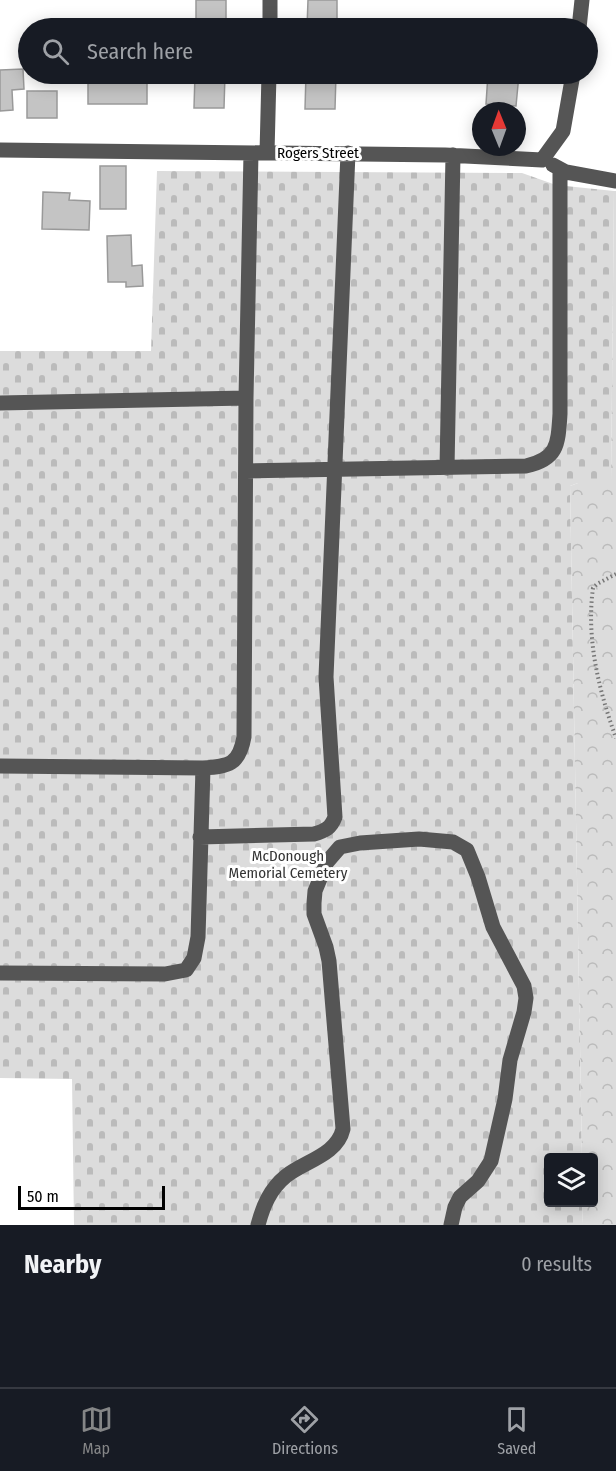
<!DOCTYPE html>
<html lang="en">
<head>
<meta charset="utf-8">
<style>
  :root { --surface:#171b24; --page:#20242c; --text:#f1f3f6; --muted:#9ea1a6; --line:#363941; --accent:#858687 }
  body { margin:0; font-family:"Fira Sans Condensed",sans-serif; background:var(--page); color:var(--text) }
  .controls { position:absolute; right:18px; bottom:18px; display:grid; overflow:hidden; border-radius:6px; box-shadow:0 3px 15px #0003 }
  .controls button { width:54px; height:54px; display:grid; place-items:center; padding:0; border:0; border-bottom:2px solid var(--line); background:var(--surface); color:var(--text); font:30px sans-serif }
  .compass { position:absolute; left:472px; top:102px; width:54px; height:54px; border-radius:50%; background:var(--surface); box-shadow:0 3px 15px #0003; rotate:359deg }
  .scale { position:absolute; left:18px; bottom:15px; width:147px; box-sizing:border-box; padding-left:6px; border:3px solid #000; border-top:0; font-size:16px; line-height:21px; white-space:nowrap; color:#000; -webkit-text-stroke:4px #fff; paint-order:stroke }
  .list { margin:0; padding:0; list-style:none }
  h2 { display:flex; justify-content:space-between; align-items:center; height:78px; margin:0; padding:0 24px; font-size:26px }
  h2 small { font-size:20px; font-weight:400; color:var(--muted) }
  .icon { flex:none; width:33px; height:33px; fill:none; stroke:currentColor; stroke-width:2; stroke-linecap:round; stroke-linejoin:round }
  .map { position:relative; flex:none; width:616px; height:1225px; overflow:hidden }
  .search { position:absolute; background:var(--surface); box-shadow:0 3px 15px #0003; left:18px; right:18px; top:18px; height:66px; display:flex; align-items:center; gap:15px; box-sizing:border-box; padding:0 21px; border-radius:33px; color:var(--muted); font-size:22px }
  .sheet { height:162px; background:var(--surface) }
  nav { display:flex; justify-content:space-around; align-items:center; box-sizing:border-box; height:84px; border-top:2px solid var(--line); background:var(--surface); font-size:16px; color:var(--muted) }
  nav a { display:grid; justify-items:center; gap:3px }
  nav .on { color:var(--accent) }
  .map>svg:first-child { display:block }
</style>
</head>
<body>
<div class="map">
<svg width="616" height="1225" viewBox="0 0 616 1225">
  <defs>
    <pattern id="cemetery-stones" width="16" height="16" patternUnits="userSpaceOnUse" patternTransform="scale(1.5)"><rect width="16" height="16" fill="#dcdcdc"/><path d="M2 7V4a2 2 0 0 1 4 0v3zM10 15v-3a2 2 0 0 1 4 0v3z" fill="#bbb"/></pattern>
    <pattern id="park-crowns" width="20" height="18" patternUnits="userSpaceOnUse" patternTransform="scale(1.5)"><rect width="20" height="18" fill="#dcdcdc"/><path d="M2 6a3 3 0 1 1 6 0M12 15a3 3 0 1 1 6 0" fill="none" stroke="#bbb"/></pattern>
  </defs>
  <rect width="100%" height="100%" fill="#fff"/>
  <path fill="url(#cemetery-stones)" d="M157,171L522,173L556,185L614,191L611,483H578L570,486L582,1157L548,1158V1202L582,1203L583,1225H74L72,1079L0,1078V351H151Z"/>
  <path fill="url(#park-crowns)" d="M614,191H616V1225H583L582,1203L594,1202V1158L582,1157L570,486L578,483L611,482Z"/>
  <path fill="#c4c4c4" stroke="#999" stroke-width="1.5" d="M196,0H226V28H196Z
    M308,0H337V28H307Z
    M23,69L24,89L12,90L13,110L0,111V70Z
    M88,74H131V81H147V104H88Z
    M195,74H225L224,108H194Z
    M306,74H336L335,109H305Z
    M488,74H519L516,106L486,104Z
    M27,91H57V118H27Z
    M100,166H126V209H100Z
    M43,192L70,193L69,200L90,201L89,230L42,229Z
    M131,235L132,266L142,265L143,286L126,287V282H108L107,236Z"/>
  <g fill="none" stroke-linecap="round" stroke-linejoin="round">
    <path stroke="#777" stroke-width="4" stroke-dasharray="1.5 3" stroke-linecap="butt" d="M616,574L597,584L593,588C586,639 599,691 616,738"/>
    <path stroke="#555" stroke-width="15" d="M270,28V0
      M579,28L582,0
      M0,150L445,155L542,160L563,131L573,74
      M267,153L269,74
      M553,165L566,172L616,181
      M0,403L246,398
      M447,468L453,155
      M246,471L526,466C558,459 558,444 560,414V169
      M0,766L203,768C229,766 239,765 244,737L246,398L251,153
      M200,837L314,834C325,831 331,828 335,817L326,677L348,153
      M0,973L165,974L186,970L194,958L198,937L203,768
      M258,1225C263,1206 270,1189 286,1176C305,1161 337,1155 343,1129L329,961L326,947L314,914V903L315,891L327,862L340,847L360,843L419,839L453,842L467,850L478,877L493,927L524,986L526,998L524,1012L510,1060L505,1099L491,1161L478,1181L460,1197L455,1207L451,1225"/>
  </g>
  <g text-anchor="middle" stroke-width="6" stroke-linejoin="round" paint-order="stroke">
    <g font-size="15" fill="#000" stroke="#fff">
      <text x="318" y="158">Rogers Street</text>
    </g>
    <g font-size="15" fill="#333" stroke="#fff">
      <text x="288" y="861">McDonough<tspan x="288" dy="17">Memorial Cemetery</tspan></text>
    </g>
  </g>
</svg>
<div class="controls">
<button><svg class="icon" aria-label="layers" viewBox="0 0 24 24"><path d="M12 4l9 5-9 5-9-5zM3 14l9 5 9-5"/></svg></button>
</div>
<svg class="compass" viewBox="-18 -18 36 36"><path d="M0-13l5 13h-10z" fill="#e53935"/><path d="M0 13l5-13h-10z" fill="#9ea1a6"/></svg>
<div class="scale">50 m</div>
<div class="search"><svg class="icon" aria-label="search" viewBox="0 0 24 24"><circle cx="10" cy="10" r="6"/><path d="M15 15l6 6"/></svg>Search here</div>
</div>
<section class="sheet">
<h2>Nearby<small>0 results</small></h2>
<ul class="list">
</ul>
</section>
<nav>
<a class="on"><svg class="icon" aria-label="map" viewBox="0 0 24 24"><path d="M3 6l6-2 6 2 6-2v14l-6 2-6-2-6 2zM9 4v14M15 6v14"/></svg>Map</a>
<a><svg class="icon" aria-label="directions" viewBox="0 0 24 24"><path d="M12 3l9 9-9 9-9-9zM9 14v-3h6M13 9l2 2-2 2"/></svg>Directions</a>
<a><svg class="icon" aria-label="saved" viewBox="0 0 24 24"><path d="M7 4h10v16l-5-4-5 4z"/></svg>Saved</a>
</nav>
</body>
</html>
